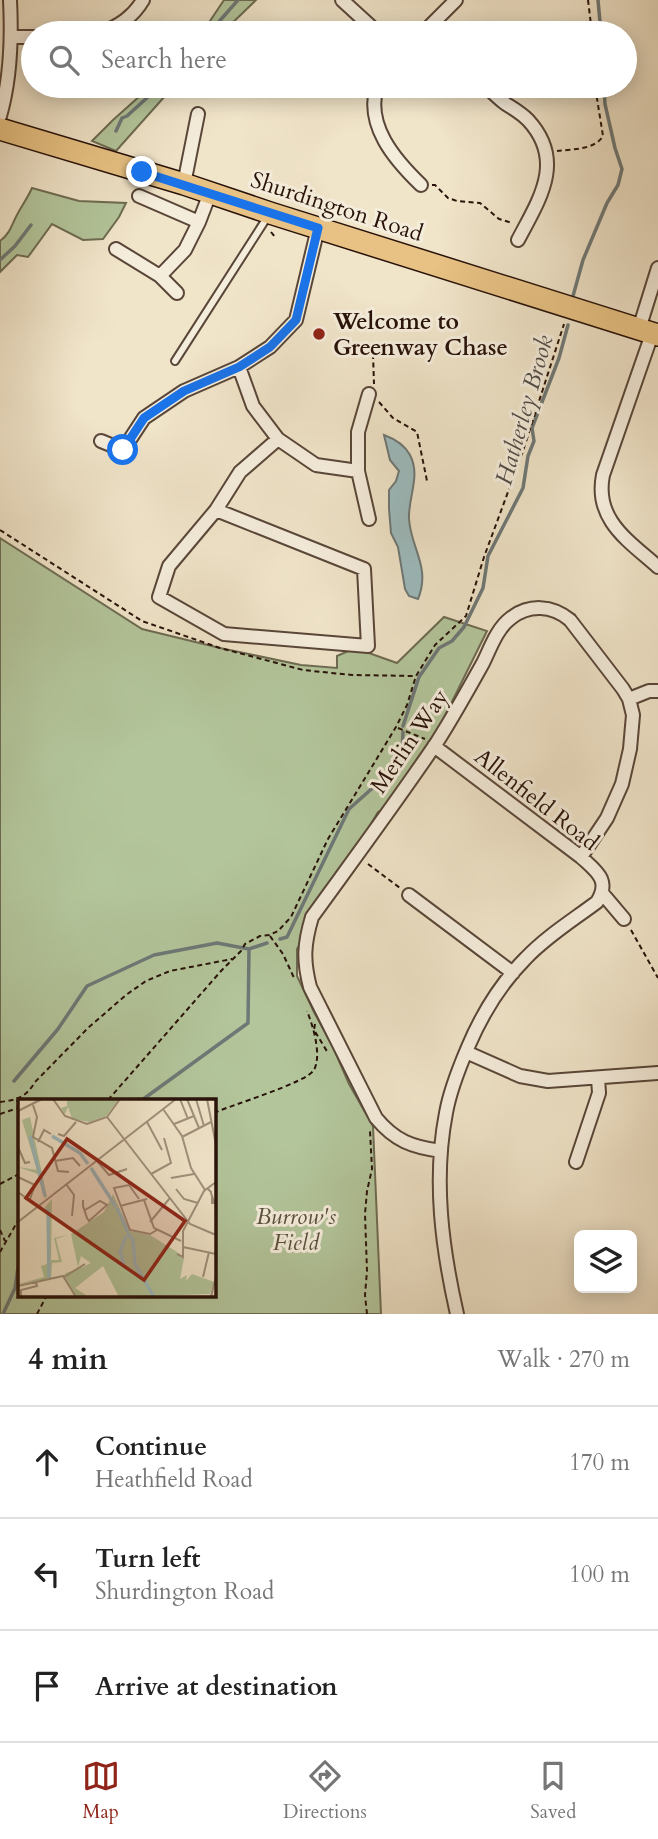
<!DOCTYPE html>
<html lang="en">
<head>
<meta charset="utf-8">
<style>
  :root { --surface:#fff; --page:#f2f2f2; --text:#222; --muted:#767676; --line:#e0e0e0; --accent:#8f2418 }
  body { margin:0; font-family:Cardo,serif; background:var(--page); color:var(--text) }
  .controls { position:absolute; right:21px; bottom:21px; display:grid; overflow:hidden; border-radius:10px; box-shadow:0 4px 18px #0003 }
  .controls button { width:63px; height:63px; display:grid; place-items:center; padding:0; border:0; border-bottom:2px solid var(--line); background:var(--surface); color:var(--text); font:35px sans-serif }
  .stop { position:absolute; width:21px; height:21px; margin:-16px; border:5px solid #1a73e8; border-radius:50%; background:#fff }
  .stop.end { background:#1a73e8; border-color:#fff; box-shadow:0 2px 7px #0008 }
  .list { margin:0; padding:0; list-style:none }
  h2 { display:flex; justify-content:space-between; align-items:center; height:91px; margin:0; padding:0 28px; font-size:30px }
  h2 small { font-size:23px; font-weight:400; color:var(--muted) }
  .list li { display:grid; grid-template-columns:46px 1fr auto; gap:21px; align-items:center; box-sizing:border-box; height:112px; padding:0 28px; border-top:2px solid var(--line) }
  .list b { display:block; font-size:26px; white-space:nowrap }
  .list p { margin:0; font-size:23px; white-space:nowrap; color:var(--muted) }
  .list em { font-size:23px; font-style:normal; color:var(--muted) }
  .icon { flex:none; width:38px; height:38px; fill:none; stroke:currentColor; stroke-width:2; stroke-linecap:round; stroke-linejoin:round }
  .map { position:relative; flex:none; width:658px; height:1314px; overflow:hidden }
  .search { position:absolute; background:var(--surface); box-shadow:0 4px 18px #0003; left:21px; right:21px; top:21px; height:77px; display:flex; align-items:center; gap:18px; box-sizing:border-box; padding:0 24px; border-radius:38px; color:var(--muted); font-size:26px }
  .sheet { height:427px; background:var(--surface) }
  nav { display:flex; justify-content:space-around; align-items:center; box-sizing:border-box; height:98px; border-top:2px solid var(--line); background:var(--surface); font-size:19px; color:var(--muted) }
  nav a { display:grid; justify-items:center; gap:4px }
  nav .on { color:var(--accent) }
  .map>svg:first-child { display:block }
</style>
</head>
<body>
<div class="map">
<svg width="658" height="1314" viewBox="0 0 658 1314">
  <rect width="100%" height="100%" fill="#f0e4c9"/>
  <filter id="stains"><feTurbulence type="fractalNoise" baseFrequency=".00286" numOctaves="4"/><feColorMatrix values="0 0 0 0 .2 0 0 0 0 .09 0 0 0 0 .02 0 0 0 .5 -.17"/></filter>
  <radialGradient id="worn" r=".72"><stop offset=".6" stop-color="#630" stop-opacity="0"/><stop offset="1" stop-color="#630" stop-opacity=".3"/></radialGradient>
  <path fill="#b3c59b" stroke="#6d6b52" stroke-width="2" fill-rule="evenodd" d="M224,0H256L222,33H202Z
    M151,86H174L116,151L92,141L113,120Z
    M32,188L79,201L126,203L119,217L103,239L83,240L52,224L28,257L17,255L0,272V241C11,233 12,223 18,213C23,204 28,197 32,188Z
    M0,538L142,629L220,648L301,665L337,668V656L355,648L397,663L444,617L487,631L436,734L385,809L378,812L297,949V976L314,1012L333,1047L349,1084L373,1126L381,1314H0ZM19,1100H214V1295H19Z"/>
  <path fill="#9dbcbf" stroke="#6e7876" stroke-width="2" d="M384,435C395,439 404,444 410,455C421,476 408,497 409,519C411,549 431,567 418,599L409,596L405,589L398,547L391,533L389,509V490L396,481L399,471L390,460Z"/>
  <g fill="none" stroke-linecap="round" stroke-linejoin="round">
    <path stroke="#6e7876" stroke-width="3.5" d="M598,0L601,33
      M209,33L238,0
      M116,131L122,118L127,116L160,86
      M0,260L15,246L31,225
      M573,296L583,260L607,203L618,185L622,169L615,148L605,104L604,86
      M403,726L419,677L439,648L452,641L464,627L483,588L488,556L523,488L528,456L534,441L532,428L559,358L568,325
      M280,939L287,937L349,809L395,768L402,753L403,732
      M14,1081L58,1029L87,986L154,955L217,943L249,949
      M142,1100L248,1023L249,949L267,943
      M3,1314L15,1288L19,1261"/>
    <defs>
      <path id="service" d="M175,361L268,216"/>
      <path id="minor" d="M342,0L378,33
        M101,33C119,26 133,17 143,0
        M423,33L456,0
        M12,37H33
        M377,86C365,125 394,159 421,185
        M486,86C492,92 499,99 506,104C514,109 521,113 528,120C566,161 539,200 518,240
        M0,116C11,78 12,39 10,0
        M184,184L198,114
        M139,196L199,222
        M116,249L160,276L177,293
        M160,276L185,250L199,222L210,193
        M639,329L658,268
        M652,334L603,475C594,520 629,541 658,567
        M239,367L253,406L278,439L316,465L358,471
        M101,441L123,450L144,418L184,391L239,367L270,347L296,320L318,228
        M216,510L364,569L368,646L224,634L159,597L169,566L216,510L240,472L278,439
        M369,519L358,471V432L369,394
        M629,699L649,691H658
        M434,746L581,857C596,871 611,880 597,902C573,920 547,936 526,958C501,983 482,1014 468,1047C459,1068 450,1090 446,1113C433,1180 442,1248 457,1314
        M602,893L624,919
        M409,895L513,973
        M466,1052L520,1076L548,1081L658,1073
        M441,1151C412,1147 395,1141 376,1118L310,987C303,960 304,944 312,917C354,859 397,801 437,742C453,717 468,690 483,663C490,649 497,628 511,618C529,604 552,605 570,620L623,689L629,699L633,715L630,749L622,784L607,818L581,857
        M576,1162L599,1093L598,1078"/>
      <path id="primary" d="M0,129L184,184L270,213L658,335"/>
    </defs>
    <use href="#service" stroke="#594638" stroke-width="10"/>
    <use href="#minor" stroke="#594638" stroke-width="16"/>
    <use href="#primary" stroke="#271108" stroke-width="24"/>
    <path stroke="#271108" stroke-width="2" stroke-dasharray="5 3.5" stroke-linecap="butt" d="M588,0L592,33
      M557,151C572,149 595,150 603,136L595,86
      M432,185H435L448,198L457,201L480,203L499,219L512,223
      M271,232L275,237
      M373,354L374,384
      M379,402L393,418L417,432L427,481
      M0,530L142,621L220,648L303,670L352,675L415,676
      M398,728L425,739
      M368,864L400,888
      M631,930L658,978
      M270,936L283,954L295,980
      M315,1024L314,1030L328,1053
      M108,1100L221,971L241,951L245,944L260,936L269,935L278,931L291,917L328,839L396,727L407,705L416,676L435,645L466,616L484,557L522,454L564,324
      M0,1102C18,1100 26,1097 35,1082L88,1028L126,995L146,981L170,971L232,959
      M214,1113C231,1105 306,1083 314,1070C322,1055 313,1026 307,1011
      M0,1114L18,1108L17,1100
      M0,1184L19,1174
      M0,1230L5,1241
      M0,1252L19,1219
      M37,1314L47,1295
      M367,1314L365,1295L367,1271L365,1214L367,1191L372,1169L370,1131"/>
    <use href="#service" stroke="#f5eddc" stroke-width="6"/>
    <use href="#minor" stroke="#f5eddc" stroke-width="12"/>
    <use href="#primary" stroke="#e8c284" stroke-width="21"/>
  </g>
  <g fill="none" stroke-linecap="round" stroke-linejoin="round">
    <path stroke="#1a73e8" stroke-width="9" d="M123,450L144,418L184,391L239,367L270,347L296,320L318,228L142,172"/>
  </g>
  <circle fill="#8f2418" stroke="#f5eddc" stroke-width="2.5" cx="319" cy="334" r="7"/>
  <g text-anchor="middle" stroke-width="6" stroke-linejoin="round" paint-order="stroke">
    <g font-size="23" fill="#271108" stroke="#f5eddc">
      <text transform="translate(337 206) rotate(18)" y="8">Shurdington Road</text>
      <text transform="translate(409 741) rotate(-56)" y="8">Merlin Way</text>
      <text transform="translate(537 799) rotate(38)" y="8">Allenfield Road</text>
    </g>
    <g font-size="23" font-weight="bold" fill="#271108" stroke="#f5eddc" text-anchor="start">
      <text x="333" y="329">Welcome to<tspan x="333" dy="26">Greenway Chase</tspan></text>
    </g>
    <g font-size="23" font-style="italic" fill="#58503b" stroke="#f5eddc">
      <text x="296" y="1224">Burrow's<tspan x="296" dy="26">Field</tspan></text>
    </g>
    <g font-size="24" font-style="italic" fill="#504d48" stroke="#f5eddc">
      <text transform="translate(524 410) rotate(-74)" y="8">Hatherley Brook</text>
    </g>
  </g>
  <g transform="translate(18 1099)">
    <rect width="198" height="198" fill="#f0e4c9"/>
    <path d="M49,0L93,1L101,0L88,17L72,23L54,20L50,8L47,15L43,9L49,7ZM12,18L29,98L26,99L20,75L0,68L19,71L4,21ZM95,95L112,132L132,136L159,153L166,159L162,180L169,176L168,182L174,175L196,183L192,195L101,198L85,167L57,189L71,198H59L46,176L48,174L65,168L73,164L63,157L60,168L53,135L86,113ZM34,100L33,161H41L36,139L50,136L38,140L44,163L34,164L33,180L0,185L26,178L23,167L29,165L31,132L27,108Z" fill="#b3c59b"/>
    <path fill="none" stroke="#9dbcbf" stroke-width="3.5" d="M12,37L27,97M34,37L62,54L70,65M73,69L98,108M99,109L110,133M30,110L31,179M109,134L115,141L117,165L136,198M106,165L102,153L108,137"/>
    <path fill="none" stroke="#a0907c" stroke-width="2" d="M35,0L47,17L69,25L89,18L102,0M162,0L170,20M169,0L181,29M178,0L186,27M189,0L198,46M15,6L19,18L15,38L34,49L40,72L51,73M145,10L164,37L173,69L187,91M0,12L24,0M89,18L172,125L198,136M129,23L144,51M156,25L176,17M40,35L46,37L58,23M164,38L193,23M20,43L26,31L33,35M0,48L7,64L12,63M37,62L55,59L62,67M79,62L91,76L109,70M133,75L153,64L146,39M0,78L17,86L12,100M153,79L176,75M48,85L56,96L54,117M189,89L193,93V94L195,100L197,104H194V97M158,90L166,100L180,104M0,93L19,107M121,100L111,86L96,89L112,131L132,135L139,131M65,101V107L69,119L71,122L89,106L82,102L67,111M126,101L136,129L163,142M102,107L129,100M0,123L158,0M132,123L152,99M165,148L198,155M159,155L165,158V132L186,92L198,83M46,178L67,165M185,178L191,153M0,187L45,177L58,198M3,197V191L19,187L18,183M193,198L198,177"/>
    <path fill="#8f2418" fill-opacity="0.15" stroke="#8f2418" stroke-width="3.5" d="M49,40L167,122L126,181L8,99Z"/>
    <rect width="198" height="198" fill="none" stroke="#271108" stroke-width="3.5"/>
  </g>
  <rect width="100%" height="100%" filter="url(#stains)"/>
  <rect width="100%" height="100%" fill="url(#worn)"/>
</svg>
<div class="controls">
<button><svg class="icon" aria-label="layers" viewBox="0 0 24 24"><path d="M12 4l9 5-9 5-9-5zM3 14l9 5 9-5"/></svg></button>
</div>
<div class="stop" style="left:123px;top:450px"></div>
<div class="stop end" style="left:142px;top:172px"></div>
<div class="search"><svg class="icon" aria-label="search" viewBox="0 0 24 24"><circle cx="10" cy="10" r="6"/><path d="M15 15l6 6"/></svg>Search here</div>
</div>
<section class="sheet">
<h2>4 min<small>Walk · 270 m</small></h2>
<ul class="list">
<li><svg class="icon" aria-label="ahead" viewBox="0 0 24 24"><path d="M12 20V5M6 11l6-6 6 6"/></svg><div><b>Continue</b><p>Heathfield Road</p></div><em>170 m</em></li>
<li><svg class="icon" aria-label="left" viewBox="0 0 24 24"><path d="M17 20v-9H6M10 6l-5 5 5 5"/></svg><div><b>Turn left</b><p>Shurdington Road</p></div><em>100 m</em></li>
<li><svg class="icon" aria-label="arrive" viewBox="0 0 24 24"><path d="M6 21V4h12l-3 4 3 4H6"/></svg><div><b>Arrive at destination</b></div></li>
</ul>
</section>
<nav>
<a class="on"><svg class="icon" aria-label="map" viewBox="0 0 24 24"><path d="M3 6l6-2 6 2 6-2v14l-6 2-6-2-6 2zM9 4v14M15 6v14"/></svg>Map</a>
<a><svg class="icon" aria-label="directions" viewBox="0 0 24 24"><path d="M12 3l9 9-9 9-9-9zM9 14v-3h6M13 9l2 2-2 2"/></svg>Directions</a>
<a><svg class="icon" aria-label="saved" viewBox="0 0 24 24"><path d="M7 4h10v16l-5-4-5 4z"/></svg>Saved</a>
</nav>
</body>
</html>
